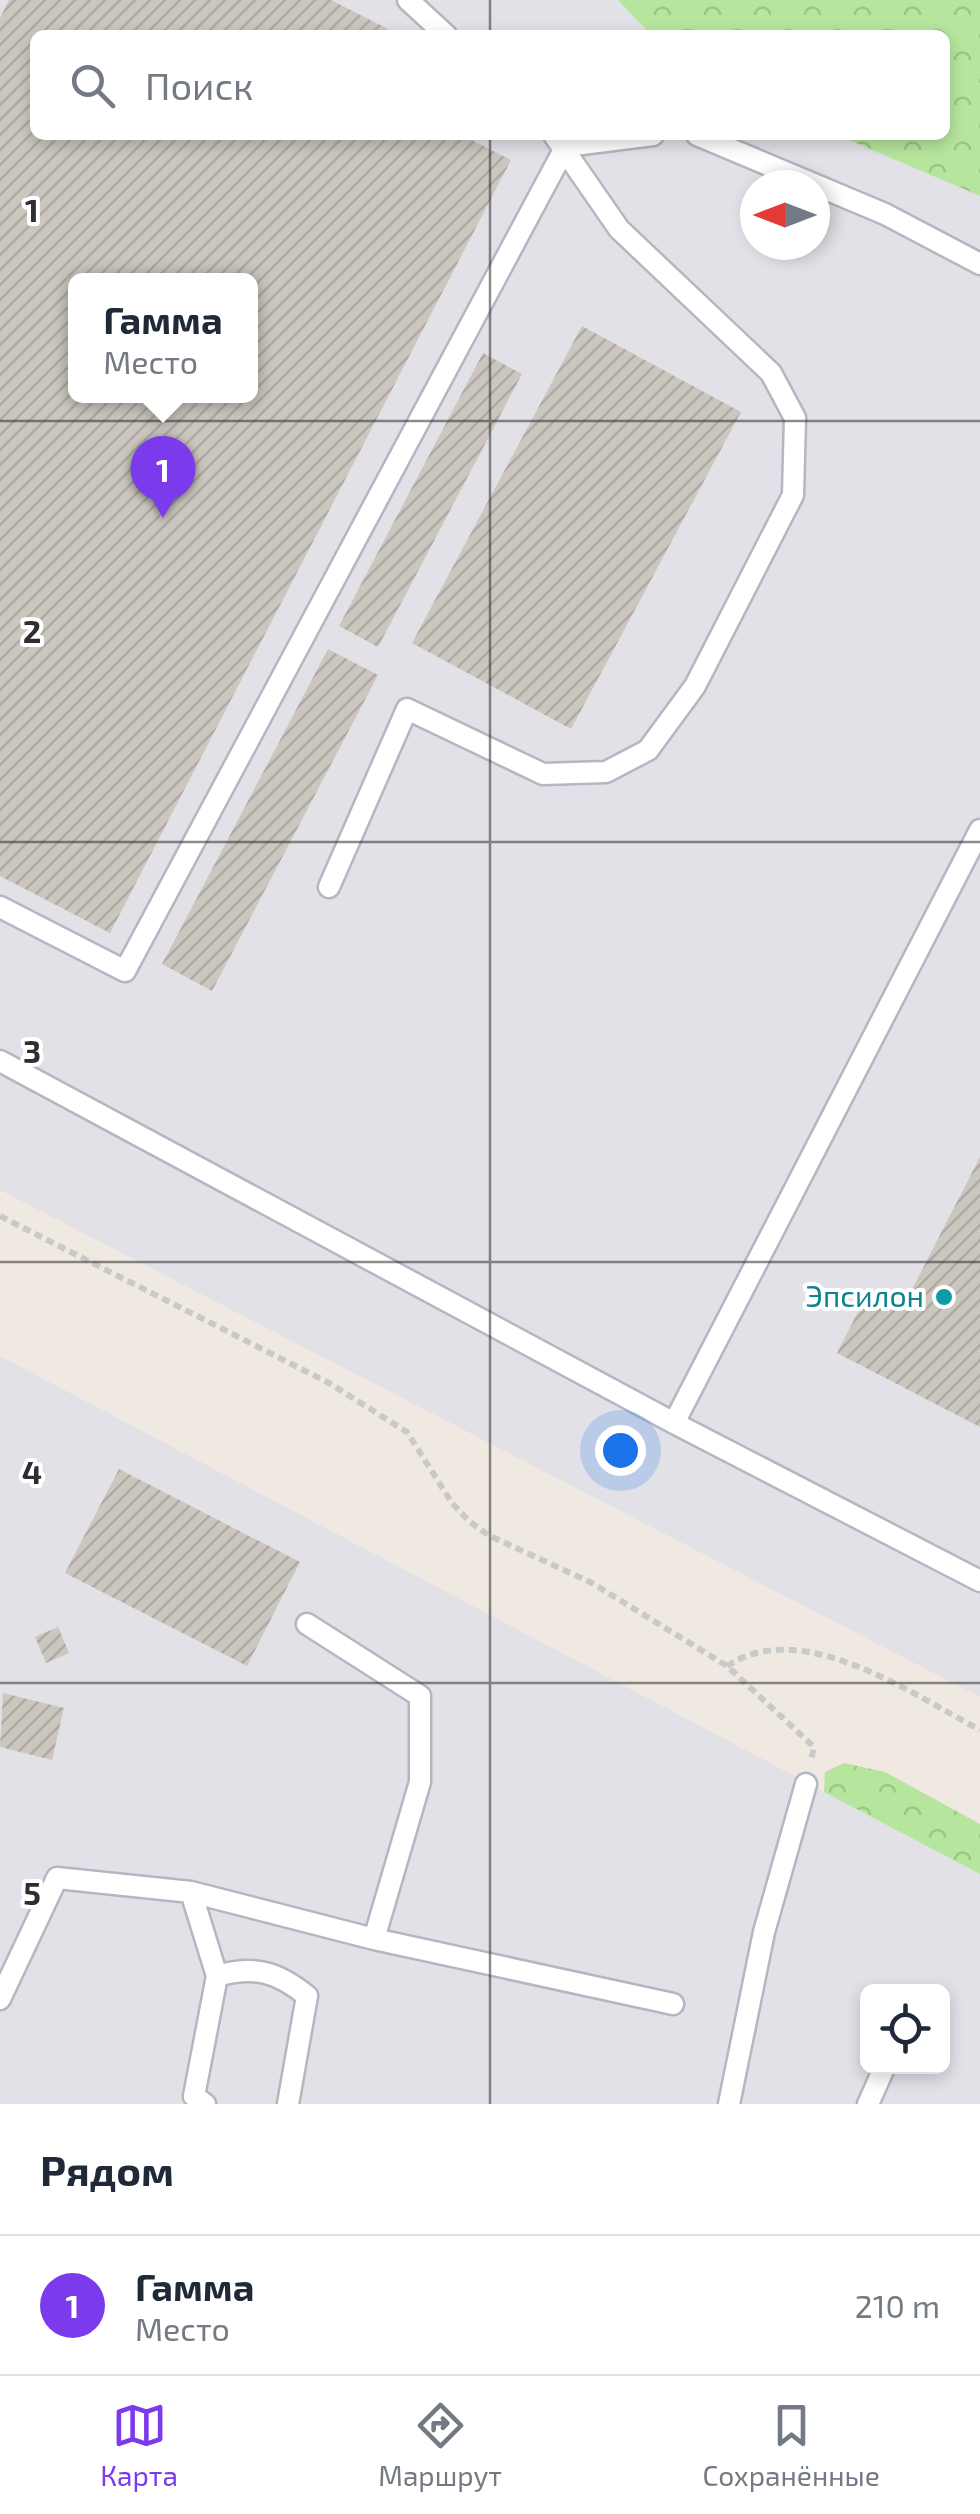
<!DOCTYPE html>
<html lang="ru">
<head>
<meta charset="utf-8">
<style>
  :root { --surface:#fff; --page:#f6f6f7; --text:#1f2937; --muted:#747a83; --line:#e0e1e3; --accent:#7c3aed }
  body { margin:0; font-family:"Exo 2",sans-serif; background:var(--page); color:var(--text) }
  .controls { position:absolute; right:30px; bottom:30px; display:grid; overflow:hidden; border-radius:15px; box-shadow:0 5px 15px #0003 }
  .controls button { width:90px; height:90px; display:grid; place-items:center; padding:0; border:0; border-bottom:2px solid var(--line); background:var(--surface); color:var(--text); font:50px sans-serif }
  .compass { position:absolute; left:740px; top:170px; width:90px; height:90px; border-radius:50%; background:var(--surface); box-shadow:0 5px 15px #0003; rotate:270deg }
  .you { position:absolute; left:620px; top:1450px; width:35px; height:35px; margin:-25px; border:8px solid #fff; border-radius:50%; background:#1a73e8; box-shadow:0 0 0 15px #1a73e833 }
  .badge { display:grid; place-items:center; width:65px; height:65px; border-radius:50%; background:var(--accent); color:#fff; font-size:32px; font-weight:700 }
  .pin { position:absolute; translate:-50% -82px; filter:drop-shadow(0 2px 5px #0008) }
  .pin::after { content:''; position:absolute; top:52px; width:35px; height:30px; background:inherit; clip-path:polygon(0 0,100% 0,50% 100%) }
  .popup { position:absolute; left:68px; top:273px; width:190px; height:130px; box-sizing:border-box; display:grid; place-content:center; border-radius:15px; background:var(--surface); filter:drop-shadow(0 2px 8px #0005); font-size:32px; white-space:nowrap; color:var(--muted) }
  .popup b { font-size:38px; color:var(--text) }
  .popup::after { content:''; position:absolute; left:50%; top:100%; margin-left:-20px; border:20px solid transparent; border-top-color:var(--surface) }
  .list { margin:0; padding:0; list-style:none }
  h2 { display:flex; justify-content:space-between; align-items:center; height:130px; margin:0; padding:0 40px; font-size:42px }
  h2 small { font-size:32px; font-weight:400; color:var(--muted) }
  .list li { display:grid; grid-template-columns:65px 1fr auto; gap:30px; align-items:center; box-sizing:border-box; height:140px; padding:0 40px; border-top:2px solid var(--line) }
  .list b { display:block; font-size:38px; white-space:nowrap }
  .list p { margin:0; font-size:32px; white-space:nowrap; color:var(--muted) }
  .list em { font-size:32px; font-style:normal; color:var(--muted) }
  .icon { flex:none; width:55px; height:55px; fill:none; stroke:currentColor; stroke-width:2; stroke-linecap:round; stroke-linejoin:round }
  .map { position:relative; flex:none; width:980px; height:2104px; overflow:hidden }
  .search { position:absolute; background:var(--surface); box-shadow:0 5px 15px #0003; left:30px; right:30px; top:30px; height:110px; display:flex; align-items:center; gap:25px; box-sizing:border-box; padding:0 35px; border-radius:15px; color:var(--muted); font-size:38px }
  .sheet { height:270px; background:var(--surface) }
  nav { display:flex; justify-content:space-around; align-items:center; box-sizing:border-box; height:140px; border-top:2px solid var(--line); background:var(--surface); font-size:28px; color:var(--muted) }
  nav a { display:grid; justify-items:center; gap:5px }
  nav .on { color:var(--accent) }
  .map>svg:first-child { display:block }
</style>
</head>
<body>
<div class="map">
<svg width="980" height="2104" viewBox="0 0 980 2104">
  <defs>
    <pattern id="forest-crowns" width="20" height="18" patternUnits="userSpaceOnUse" patternTransform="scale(2.5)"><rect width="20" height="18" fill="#b6e59e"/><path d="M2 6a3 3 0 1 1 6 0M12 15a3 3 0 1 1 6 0" fill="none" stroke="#9dc588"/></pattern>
    <pattern id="building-hatch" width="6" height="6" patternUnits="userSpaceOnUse" patternTransform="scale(2.5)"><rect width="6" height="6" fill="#cbc7bf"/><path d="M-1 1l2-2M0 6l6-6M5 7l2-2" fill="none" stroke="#afaba4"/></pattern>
  </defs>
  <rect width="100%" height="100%" fill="#efe9e1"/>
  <path fill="#e3e1e8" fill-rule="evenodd" d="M0,0H618L651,35H35V135H837L980,196V1697L0,1190ZM755,185H815V245H755ZM76,280H250V396H76Z
    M0,1356L980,1874V2104H0ZM868,1992H942V2066H868Z"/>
  <path fill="url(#forest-crowns)" d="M618,0H980V196L837,135H945V35H651Z
    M844,1763L885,1772L980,1824V1874L824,1792L825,1772Z"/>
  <path fill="url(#building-hatch)" fill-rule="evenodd" d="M9,0H331L388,29L386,35H35V135H462L511,160L110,933L0,876V18ZM76,280H250V396H76Z
    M582,326L741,412L571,729L412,643Z
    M483,353L522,374L378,647L339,626Z
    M328,649L378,675L212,991L162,964Z
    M980,1157V1427L837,1353L870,1288L904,1305Z
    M119,1469L300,1562L247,1666L65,1573Z
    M58,1627L69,1653L46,1663L35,1637Z
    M3,1693L64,1708L52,1760L0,1747Z"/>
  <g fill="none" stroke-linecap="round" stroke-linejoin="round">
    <defs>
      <path id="lane" d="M408,0L446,35
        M697,135L885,214L980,264
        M566,146L653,135
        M329,887L407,709L543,774L606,772L648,750L695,686L793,495L795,418L771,373L619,229L554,135
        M0,907L125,971L566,146
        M0,1061L674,1423L980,1581
        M674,1423L980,830
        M307,1624L420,1696V1782L374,1939
        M191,1892L217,1976
        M0,1999L57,1878L191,1892L374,1939L673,2004
        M205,2104L194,2096L217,1976C254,1965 278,1972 307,1996L288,2104
        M729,2104L764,1932L806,1784
        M868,2104L885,2066"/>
    </defs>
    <use href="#lane" stroke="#b4b7c1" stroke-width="25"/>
    <path stroke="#c9c9c9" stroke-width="6" stroke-dasharray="8 5" stroke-linecap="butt" d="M0,1216L329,1383L407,1432L452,1503L469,1521L488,1535L592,1583L727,1666L814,1747L811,1760
      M727,1666C801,1616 912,1694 980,1730"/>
    <use href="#lane" stroke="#fff" stroke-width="20"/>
  </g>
  <path fill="none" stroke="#2e2e2e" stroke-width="2.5" stroke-opacity="0.55" d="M490,0V35M490,135V2104M0,421H980M0,842H980M0,1262H980M0,1683H980"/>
  <circle fill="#0f9aa8" stroke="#fff" stroke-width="4" cx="944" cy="1297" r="10"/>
  <g text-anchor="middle" stroke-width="8" stroke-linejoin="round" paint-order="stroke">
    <g font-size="30" fill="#0d838f" stroke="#fff" text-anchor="end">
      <text x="924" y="1307">Эпсилон</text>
    </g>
  </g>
  <g font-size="32" text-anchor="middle" font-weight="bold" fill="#2e2e2e" stroke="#fff" stroke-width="8" stroke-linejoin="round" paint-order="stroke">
    <text x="32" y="222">1</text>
    <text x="32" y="643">2</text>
    <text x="32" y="1063">3</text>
    <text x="32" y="1484">4</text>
    <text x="32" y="1905">5</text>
  </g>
</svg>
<div class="controls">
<button><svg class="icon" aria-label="locate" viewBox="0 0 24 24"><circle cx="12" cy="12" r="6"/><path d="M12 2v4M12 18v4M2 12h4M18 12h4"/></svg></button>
</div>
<svg class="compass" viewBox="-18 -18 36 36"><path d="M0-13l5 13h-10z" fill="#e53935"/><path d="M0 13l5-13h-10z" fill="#747a83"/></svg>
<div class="you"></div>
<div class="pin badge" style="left:163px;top:518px">1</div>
<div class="popup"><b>Гамма</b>Место</div>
<div class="search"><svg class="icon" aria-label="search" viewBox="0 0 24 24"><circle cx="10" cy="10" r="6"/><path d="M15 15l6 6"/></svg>Поиск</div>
</div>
<section class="sheet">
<h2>Рядом<small></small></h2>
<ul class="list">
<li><span class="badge">1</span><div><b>Гамма</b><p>Место</p></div><em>210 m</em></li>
</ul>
</section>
<nav>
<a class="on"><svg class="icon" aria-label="map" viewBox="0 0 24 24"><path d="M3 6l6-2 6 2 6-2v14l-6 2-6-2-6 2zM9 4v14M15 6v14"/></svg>Карта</a>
<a><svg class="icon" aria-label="directions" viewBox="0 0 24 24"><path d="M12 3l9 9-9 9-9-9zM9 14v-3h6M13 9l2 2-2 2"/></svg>Маршрут</a>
<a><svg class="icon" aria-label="saved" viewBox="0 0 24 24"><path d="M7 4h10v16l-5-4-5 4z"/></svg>Сохранённые</a>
</nav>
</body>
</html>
